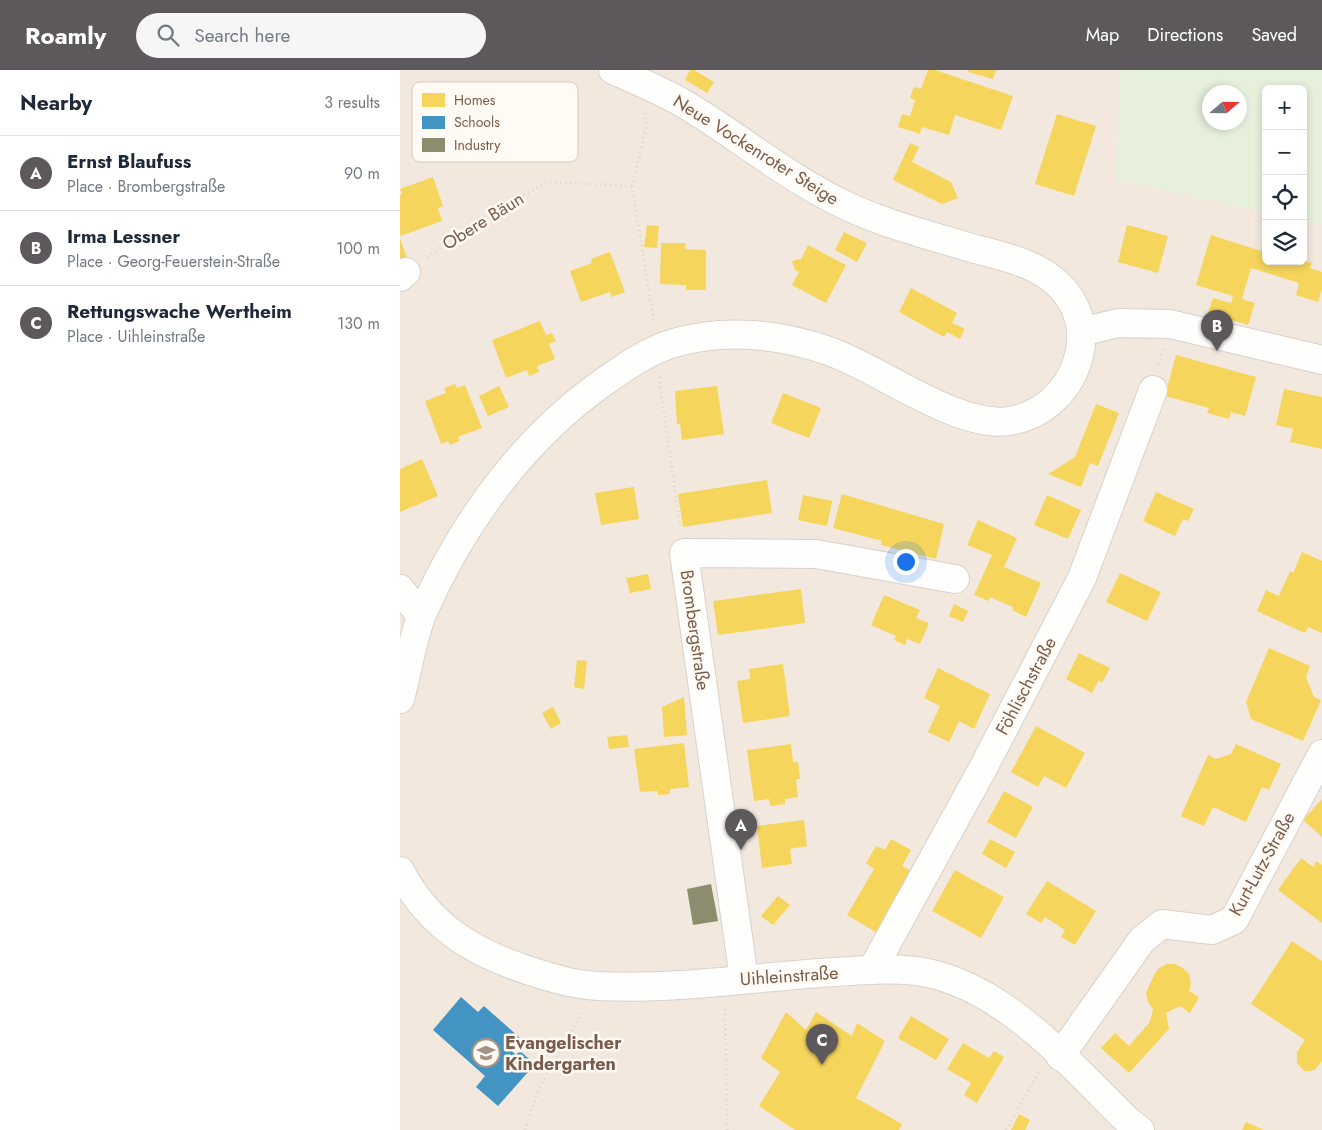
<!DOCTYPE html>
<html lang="en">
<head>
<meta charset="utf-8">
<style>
  :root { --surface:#fff; --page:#f6f6f7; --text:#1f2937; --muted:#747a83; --line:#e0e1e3; --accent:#5c585b }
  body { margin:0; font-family:Jost,sans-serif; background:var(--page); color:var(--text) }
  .controls { position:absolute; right:15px; top:15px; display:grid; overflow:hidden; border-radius:8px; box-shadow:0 2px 8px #0003 }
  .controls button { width:45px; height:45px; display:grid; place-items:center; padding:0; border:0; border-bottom:1px solid var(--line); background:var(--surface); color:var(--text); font:25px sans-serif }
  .compass { position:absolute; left:802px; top:15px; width:45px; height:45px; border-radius:50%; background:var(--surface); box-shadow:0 2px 8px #0003; rotate:70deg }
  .you { position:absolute; left:505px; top:491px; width:18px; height:18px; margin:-12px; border:4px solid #fff; border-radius:50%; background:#1a73e8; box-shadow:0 0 0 8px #1a73e833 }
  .badge { display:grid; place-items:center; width:32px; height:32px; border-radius:50%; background:var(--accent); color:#fff; font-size:16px; font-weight:700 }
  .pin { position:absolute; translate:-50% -41px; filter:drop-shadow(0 1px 2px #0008) }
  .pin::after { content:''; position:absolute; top:26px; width:18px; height:15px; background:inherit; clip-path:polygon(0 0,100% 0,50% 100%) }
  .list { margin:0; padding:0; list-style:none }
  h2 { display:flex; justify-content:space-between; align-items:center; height:65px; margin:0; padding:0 20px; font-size:21px }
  h2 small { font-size:16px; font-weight:400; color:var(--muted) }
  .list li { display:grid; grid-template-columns:32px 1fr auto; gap:15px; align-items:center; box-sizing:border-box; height:75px; padding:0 20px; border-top:1px solid var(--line) }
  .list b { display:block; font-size:19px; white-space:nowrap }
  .list p { margin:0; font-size:16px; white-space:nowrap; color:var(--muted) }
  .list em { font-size:16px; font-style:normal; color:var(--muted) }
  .icon { flex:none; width:28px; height:28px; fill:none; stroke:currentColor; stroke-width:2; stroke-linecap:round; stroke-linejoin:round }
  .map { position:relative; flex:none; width:922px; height:1060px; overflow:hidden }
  header { display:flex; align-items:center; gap:30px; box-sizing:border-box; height:70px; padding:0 25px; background:var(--accent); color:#fff }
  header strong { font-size:24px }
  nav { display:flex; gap:28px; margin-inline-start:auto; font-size:18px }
  .search { width:350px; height:45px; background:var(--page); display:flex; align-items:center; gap:12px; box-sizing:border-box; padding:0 18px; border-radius:28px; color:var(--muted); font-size:19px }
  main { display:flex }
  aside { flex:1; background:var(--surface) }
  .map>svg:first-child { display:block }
</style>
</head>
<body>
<header>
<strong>Roamly</strong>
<div class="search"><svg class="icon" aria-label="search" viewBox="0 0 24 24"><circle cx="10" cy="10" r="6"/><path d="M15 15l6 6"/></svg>Search here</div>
<nav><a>Map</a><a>Directions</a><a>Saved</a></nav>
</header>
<main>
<aside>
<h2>Nearby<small>3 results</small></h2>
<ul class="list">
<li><span class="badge">A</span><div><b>Ernst Blaufuss</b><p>Place · Brombergstraße</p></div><em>90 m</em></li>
<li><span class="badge">B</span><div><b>Irma Lessner</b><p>Place · Georg-Feuerstein-Straße</p></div><em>100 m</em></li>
<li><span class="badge">C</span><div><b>Rettungswache Wertheim</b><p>Place · Uihleinstraße</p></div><em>130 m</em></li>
</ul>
</aside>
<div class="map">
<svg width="922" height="1060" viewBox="0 0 922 1060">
  <rect width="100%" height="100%" fill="#f9f5f0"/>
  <path fill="#f2e8de" d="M0,0H720L716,109L866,142V191H903V150L922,154V1060H0Z"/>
  <path fill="#e7f0db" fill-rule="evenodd" d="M720,0H922V154L903,150V19H866V142L716,109ZM809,22H839V52H809Z"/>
  <path fill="#f6d55c" d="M290,0H294L314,12L307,23L285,10Z
    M528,0H535L613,26L601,60L555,45L549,65L522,57L520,64L498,57L502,44L510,46L515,30L510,28L514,17L521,19Z
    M569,0H596L593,9L568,2Z
    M657,44L696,56L674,126L635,114Z
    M510,73L519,77L512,92L551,112L558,128L542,134L493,110Z
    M33,107L43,136L38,138L42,151L0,166V125L2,124L0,119Z
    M247,155L259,156L257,178L244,177Z
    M727,155L768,166L758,203L718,192Z
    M444,162L467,173L457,192L435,180Z
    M811,165L861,181L862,178L866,179V191H903L912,193L910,198L922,202V219L918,232L896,225L899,213L851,198L842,229L855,233L848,255L808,243L813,228L831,233L833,226L796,215Z
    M0,168L8,191L0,193Z
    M261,173H286L285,179L306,180V220H286V215L260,214Z
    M408,175L446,195L426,233L392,215L399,202L395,200L392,191L401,189Z
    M210,182L225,222L211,227L210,222L181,232L170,201L192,193L191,189Z
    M511,218L557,243L552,253L565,259L560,269L547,262L544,267L499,242Z
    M140,251L146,265L152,263L156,271L149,274L155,289L137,296L139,302L129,306L127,300L106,308L92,270Z
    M776,285L856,307L845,346L831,342L829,349L807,343L809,338L765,326Z
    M55,314L57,318L65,315L82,358L58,367L60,371L50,375L48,371L41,374L25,331L46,323L44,318Z
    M99,316L109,337L88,346L79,326Z
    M317,316L324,364L282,370L280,354H277L275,321Z
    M884,319L922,327V379L890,372L893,359L876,355Z
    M383,323L421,338L409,368L371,353Z
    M696,334L719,343L698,396L690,393L681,417L648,404L675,387Z
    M22,389L38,426L0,442V399Z
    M367,410L372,443L283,457L278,424Z
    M234,417L239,449L201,455L195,423Z
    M756,422L794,439L788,451L783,449L775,466L743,451Z
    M442,424L544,454L536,489L481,475L482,471L433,458Z
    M403,425L432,431L427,456L398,450Z
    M647,425L681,440L668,469L634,455Z
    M578,450L617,468L604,497L641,513L626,547L612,540L613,537L590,527L589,531L574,525L592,485L567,475Z
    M902,482L922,491V563L908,557L905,563L857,541L866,520L879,526L890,501L893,503Z
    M720,503L761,522L747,551L706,532Z
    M248,504L251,519L230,523L226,508Z
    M401,519L405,553L318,565L313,531Z
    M484,525L520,540L516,548L529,553L520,574L507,569L505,575L494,570L496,566L471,555Z
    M554,534L568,541L563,552L549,546Z
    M869,578L910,596L906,607L914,627L921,630L903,671L851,649L846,632Z
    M679,583L710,598L702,613L699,610L692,623L666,609Z
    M177,590L187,591L184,619L174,617Z
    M383,594L390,646L343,653L337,611L350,609L349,599Z
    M538,598L590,624L574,659L559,651L549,672L528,662L540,636L524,628Z
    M284,627L287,665L264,667L262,637Z
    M153,637L161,653L151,659L142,643Z
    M636,656L685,683L666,718L644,706L638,717L611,702Z
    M227,665L229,677L209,679L207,667Z
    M284,673L289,717L270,719V724L258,725L257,721L240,722L234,679Z
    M391,674L393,692H398L400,709H396L398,727L385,729V734L370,736L369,729L354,731L347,680Z
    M836,674L881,694L869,720L862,717L846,752L813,737L804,756L781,746L808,685L816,689L831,684Z
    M604,721L633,737L616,768L587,752Z
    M922,729V767L903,750Z
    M404,750L407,776L390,779L392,794L362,798L357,756Z
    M491,769L511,780L502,796L515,803L479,864L447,845L474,799L466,793L476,776L485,780Z
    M590,769L615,782L606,798L582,784Z
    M901,788L913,797L916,791L922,795V853L878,820Z
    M555,800L604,827L581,868L532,841Z
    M647,811L696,841L675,875L661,867L665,860L645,847L641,853L626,844Z
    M378,826L390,835L373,855L361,846Z
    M892,871L922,891V991L915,1000L909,1001H904L897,993V982L905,970L851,934Z
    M767,894H775L783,898L789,904L791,913L789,921L799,927L790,943L780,936L766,943L769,959L729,1003L701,978L715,963L729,976L750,952L753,939L748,932L746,923L754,905L759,898Z
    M386,942L406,960L416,942L452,966L457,953L485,971L456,1028L502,1054L499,1060H395L359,1036L380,1002L361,988Z
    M511,946L549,969L536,990L498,968Z
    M563,973L589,988L594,981L604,987L577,1033L564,1025L571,1013L547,999Z
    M619,1044L630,1050L625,1060H611Z
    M846,1052L864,1060H842Z"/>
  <path fill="#4393c3" d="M61,927L78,942L84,936L120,968L110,979L116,985L120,981L135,994L98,1036L76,1017L85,1006L33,960Z"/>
  <path fill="#8c8c6e" d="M311,814L318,851L293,855L287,819Z"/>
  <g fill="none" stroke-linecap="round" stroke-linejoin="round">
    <defs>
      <path id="minor" d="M0,207L6,202
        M681,262L718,253L770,254L922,290
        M0,519L21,546
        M472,900L582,700L682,508L753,320
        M344,909L284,483L416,484L555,509
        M660,986L742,870L762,854L812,860L834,850L922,684"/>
      <path id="secondary" d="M0,629C7,604 13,565 23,542C63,451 126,365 208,309C228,295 250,280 274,273C325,258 380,264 429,281C480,299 558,359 609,351C676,341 709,253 652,209C630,192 602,186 575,179C532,166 487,155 447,136C387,108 337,65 281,32C259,20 236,10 213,0
        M0,801C30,857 72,882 130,901C152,908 175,915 198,916C272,920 347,908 421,903C453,901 502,896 532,904C611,923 672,997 728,1051L740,1060"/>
    </defs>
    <use href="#minor" stroke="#d7d1cb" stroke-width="30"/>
    <use href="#secondary" stroke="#d9d2cb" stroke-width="30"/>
    <path stroke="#dcd5d0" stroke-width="3" stroke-dasharray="1 4" stroke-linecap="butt" d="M244,43L247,54L232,116L254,253
      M27,187L93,140L149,112L232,116
      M759,295L763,279
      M259,307L280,456
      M325,939L327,1060
      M125,1060L139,1018L183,941
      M606,1060L639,1002"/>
    <use href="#minor" stroke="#fefefd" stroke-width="28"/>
    <use href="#secondary" stroke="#fefefd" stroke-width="28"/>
  </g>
  <defs>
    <symbol id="school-ring" viewBox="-11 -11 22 22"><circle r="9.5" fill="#fffaf3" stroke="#a69286" stroke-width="1.5"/><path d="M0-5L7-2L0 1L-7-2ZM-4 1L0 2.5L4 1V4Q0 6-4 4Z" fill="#a69286"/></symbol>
  </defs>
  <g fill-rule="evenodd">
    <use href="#school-ring" x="70" y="967" width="32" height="32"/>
  </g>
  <g text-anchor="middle" stroke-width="5" stroke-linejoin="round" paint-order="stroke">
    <g font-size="18" fill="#7a5c4d" stroke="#fffaf3">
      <text transform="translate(356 80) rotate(32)" y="6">Neue Vockenroter Steige</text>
      <text transform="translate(83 151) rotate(-32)" y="6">Obere Bäun</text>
      <text transform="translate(295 560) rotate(82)" y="6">Brombergstraße</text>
      <text transform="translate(626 616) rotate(-62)" y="6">Föhlischstraße</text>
      <text transform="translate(862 794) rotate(-61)" y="6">Kurt-Lutz-Straße</text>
      <text transform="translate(389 906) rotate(-4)" y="6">Uihleinstraße</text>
    </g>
    <g font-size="18" font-weight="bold" fill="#7a5c4d" stroke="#fffaf3" text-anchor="start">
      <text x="105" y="979">Evangelischer<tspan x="105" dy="21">Kindergarten</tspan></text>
    </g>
  </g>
  <rect x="12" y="12" width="166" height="80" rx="8" fill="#fffaf3" stroke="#d7cbc1" stroke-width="1"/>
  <rect x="22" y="23" width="23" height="14" fill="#f6d55c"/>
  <rect x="22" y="46" width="23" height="13" fill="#4393c3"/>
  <rect x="22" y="68" width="23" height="14" fill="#8c8c6e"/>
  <g font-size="14" fill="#7a5c4d">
    <text x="54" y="35">Homes</text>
    <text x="54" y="57">Schools</text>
    <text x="54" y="80">Industry</text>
  </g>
</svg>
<div class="controls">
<button>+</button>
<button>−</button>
<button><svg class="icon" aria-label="locate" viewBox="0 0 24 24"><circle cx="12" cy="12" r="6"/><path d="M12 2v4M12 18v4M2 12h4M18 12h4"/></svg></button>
<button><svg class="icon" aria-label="layers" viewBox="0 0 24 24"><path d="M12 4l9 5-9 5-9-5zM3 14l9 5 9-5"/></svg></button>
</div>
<svg class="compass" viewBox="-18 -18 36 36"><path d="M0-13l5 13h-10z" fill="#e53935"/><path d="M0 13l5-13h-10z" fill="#747a83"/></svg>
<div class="you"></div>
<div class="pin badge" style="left:341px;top:780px">A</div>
<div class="pin badge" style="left:817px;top:281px">B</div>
<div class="pin badge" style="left:422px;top:995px">C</div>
</div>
</main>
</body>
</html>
